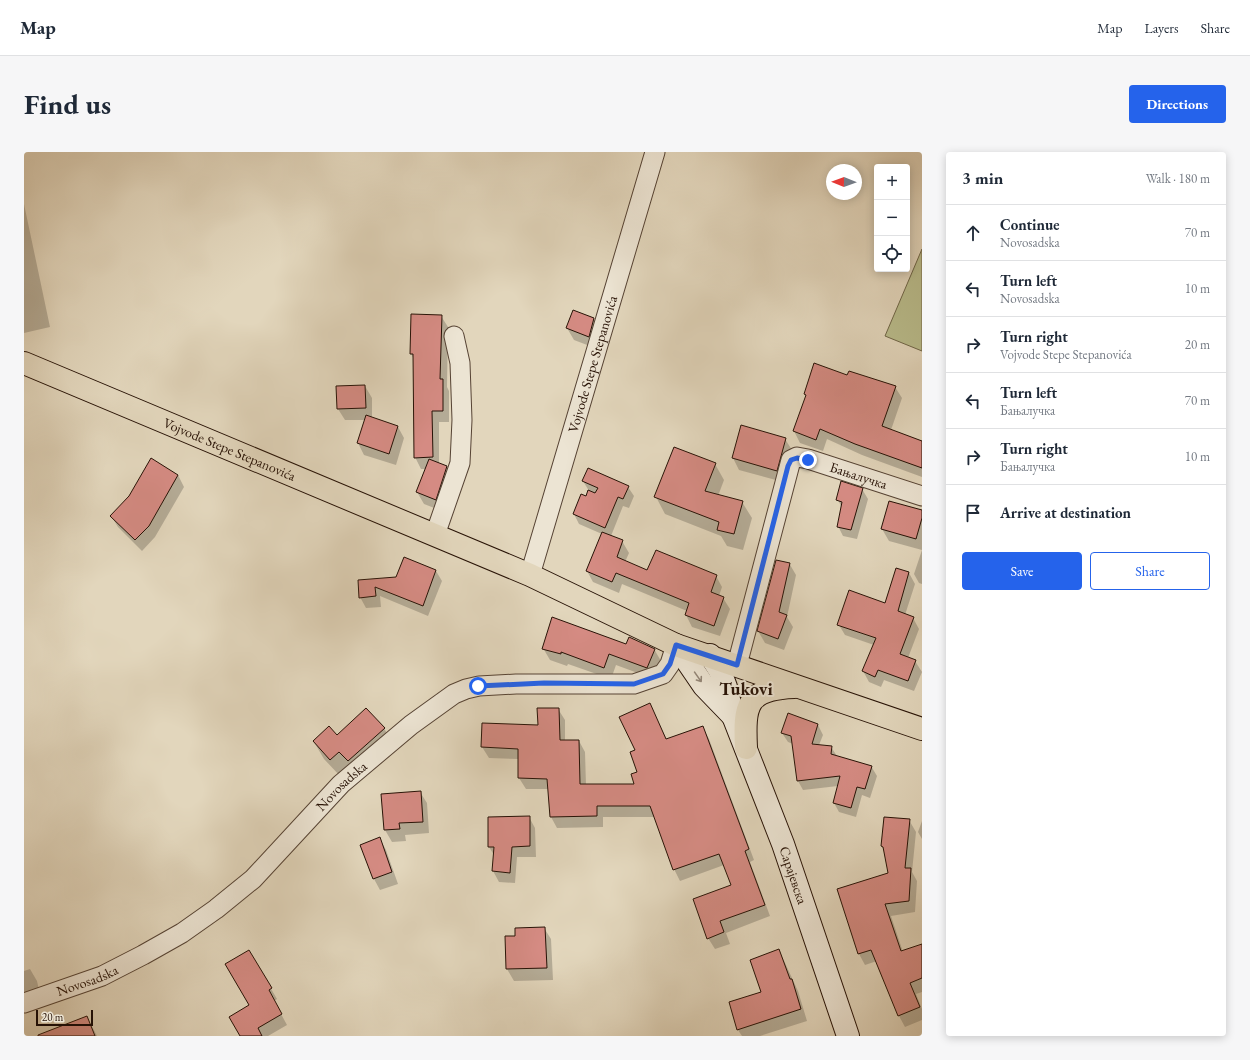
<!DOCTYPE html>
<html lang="en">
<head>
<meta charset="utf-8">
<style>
  :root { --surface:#fff; --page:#f6f6f7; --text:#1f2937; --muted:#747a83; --line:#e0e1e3; --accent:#2563eb }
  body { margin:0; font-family:"EB Garamond",serif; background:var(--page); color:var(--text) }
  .controls { position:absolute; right:12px; top:12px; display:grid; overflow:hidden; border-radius:4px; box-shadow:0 2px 10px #0003 }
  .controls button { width:36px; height:36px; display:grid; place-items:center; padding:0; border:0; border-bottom:1px solid var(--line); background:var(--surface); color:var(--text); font:20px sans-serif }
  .compass { position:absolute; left:802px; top:12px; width:36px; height:36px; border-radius:50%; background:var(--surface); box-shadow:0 2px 10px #0003; rotate:271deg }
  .scale { position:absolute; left:12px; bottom:10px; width:57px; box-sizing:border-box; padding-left:4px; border:2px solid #271206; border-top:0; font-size:11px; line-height:14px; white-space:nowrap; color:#271206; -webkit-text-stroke:3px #ece4d3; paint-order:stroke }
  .stop { position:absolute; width:12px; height:12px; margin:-9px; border:3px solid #2563eb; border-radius:50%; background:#fff }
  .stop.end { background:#2563eb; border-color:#fff; box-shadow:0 1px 4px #0008 }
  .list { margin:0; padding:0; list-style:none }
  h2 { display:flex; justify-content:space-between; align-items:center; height:52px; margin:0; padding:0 16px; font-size:17px }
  h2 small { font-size:13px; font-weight:400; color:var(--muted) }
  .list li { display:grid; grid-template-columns:26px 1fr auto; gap:12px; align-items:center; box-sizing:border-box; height:56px; padding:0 16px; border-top:1px solid var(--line) }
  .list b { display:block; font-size:15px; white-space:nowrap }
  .list p { margin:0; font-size:13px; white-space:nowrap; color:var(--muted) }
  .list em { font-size:13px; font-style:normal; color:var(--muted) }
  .actions { display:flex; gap:8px; padding:12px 16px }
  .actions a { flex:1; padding:9px 0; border:1px solid var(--accent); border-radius:4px; text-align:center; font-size:14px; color:var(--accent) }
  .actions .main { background:var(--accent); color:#fff }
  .icon { flex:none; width:22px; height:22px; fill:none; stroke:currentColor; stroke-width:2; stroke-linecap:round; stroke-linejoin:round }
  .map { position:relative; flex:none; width:898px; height:884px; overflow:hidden; border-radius:4px }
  header { display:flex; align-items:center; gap:24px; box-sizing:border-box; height:56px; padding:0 20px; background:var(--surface); border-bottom:1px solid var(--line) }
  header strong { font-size:19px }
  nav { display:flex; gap:22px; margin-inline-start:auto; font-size:14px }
  .intro { display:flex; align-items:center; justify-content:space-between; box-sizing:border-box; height:96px; padding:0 24px }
  h1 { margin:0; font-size:28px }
  .button { padding:10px 18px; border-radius:4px; background:var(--accent); color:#fff; font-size:14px; font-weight:700 }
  main { display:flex; gap:24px; padding:0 24px }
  aside { flex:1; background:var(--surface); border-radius:4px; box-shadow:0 2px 10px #0003 }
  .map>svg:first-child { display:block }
</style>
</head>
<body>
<header>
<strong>Map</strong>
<nav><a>Map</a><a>Layers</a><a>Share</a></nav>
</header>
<div class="intro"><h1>Find us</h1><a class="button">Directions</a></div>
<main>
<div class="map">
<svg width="898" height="884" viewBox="0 0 898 884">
  <rect width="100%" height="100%" fill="#e2d6bc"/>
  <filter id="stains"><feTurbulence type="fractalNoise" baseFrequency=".005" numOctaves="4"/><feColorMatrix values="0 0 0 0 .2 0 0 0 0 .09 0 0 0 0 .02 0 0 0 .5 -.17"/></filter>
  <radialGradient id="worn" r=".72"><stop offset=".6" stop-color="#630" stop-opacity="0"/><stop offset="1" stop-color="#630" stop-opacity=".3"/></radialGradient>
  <path fill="#b9bc8c" stroke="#706749" d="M898,97V199L861,184Z"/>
  <path fill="#0003" d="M0,52L26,175L0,181Z
    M549,159L570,167L577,178L571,196L550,188L543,176Z
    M417,164L424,175L423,235L425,239V270H415V312L423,315L429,326L418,359L400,352L393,340L402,317H397L391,305L390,207L387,202Z
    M824,224L871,235L878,246L867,278L898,289V325L838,303L803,287L799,299L776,291L770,279L782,244L781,242Z
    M341,234L348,246V266L374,275L380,286L372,313L340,303L334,291L341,268H321L314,257Z
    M761,287L768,298L759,330L715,318L709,306Z
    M691,312L700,328L694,344L718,350L728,366L719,398L703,394L697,384L641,362L632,345Z
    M154,323L160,335L131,385L118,399L94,375L87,364Z
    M559,329L604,335L610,344L605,356L599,354L587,384L598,389L605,401L601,410L624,420L692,424L698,435L695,444L699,446L706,457L696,484L668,475L662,463L663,459L598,432L595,441L569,430L563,419L578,382L555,372L550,362L562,345L565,339Z
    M838,337L844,347L833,387L819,384L814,374L818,356L814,348Z
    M898,359V432L895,431L890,422L898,398L865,389L858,377Z
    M381,406L412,419L418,429L404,464L356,444L357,455L342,456L336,445L335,429L373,426Z
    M765,411L772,423L763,465L769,475L760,498L741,491L734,479Z
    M872,417L885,421L891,432L881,463L889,466L895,477L884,506L891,509L898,520L890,539L860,528L857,535L845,530L839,519L850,493L821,483L815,473L862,452Z
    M603,493L630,497L637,509L630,527L592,513L587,527L544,512L543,514L526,508L519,496Z
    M625,552L643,588L679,576L685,587L730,708L726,710L746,764L702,781L706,792L691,797L684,786L708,734L700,713L656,729L650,717L631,665H579V675L533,676L527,665L525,637H502L495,626V607L465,606L458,595L515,574L534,557L541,568V589H555L561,600L562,633H611L615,620L612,599Z
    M794,573L799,583L795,593L807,595L813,604L847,614L853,624L846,646L838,643L832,665L815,660L810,651L814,634L779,638L774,629L769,592L764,590L758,581Z
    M360,576L370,594L317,625L300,607L290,590Z
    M396,640L403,651L405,681L381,683L382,689L368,690L361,678Z
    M505,665L511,676L512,705H493L491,731L475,730L469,719L470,703L465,695Z
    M885,668L892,680L888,720L893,729L891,760L867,764L879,800L898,805V840L892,842L898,857V868L881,875L875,864L853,809L841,813L835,802L815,738L865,722L861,701L858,694Z
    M898,669V687L894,680Z
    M356,687L362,698L374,732L356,738L350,727Z
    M520,776L527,787L529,828L490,829L483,817L482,785H492Z
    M755,798L774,839L783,869L736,884H718L714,878L739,841Z
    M225,799L253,847L250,849L263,873L244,884H228Z
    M6,817L13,829L17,847L0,851V819Z
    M63,865L73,884H32Z"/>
  <path fill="#d58b83" stroke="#271206" d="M549,158L570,166L565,185L542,176Z
    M387,162L418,163L416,227H419V259H408L409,305L390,306L389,202H386Z
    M790,211L823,223L825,219L872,234L858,274L898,289V316L831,292L796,277L792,288L769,279L782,243L780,242Z
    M341,233L342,256L313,257L312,234Z
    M342,263L374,274L365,302L333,291Z
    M717,273L762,286L753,319L708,306Z
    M650,295L692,311L681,339L719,349L710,382L693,378L695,370L630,345Z
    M127,306L154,323L125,374L111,388L86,364L105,344Z
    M405,307L423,314L412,348L392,340Z
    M564,316L605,334L599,347L594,345L581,376L549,362L557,342L562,344L564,338L571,341L574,336L558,329Z
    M817,329L839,336L827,378L813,375L818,350L812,348Z
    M865,349L898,358V366L892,387L857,377Z
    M578,380L599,388L593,405L623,418L632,398L693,423L687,440L700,445L690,474L661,463L665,451L592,421L588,430L562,419Z
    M380,405L412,418L399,454L351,435L352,444L335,446L334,428L372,425Z
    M752,408L766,411L755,460L763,463L754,487L733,479Z
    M872,416L885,420L874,459L890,465L876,502L892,508L884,529L854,518L851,525L838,519L852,486L813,473L825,438L861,451Z
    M528,465L602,492L605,485L631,497L623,516L585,502L580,516L537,500V502L518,497Z
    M626,551L642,587L679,574L725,697L721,699L741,753L696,769L700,780L683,787L669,747L707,733L695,702L649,718L626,654H573V664L526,665L523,627L494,626V597L457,595L458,571L514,573L513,556H535L536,588H555L556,632H610L607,622L613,620L606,600L611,598L595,565Z
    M342,556L361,576L324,609L315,600L306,608L289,589L305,574L313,583Z
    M764,561L794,572L788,592L808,594L807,602L848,614L841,637L833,635L827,656L809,651L816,624L773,629L767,584L757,581Z
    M397,639L399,670L375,671L376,677L360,678L357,642Z
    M506,664V694L488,695L486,721L468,719L470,695H464V665Z
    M860,665L886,667L881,716H887L885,749L861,752L877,799L898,792V826L886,831L896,855L874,864L847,798L834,802L813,737L864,721L859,695L857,694Z
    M356,685L368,720L349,727L336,693Z
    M521,775L523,816L482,817L481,784H491V776Z
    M755,797L766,827H768L777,857L713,878L705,850L737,840L726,808Z
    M225,798L248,836L245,838L258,862L234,876L238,884H216L205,865L225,853L201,812Z
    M63,864L71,884H14V883Z"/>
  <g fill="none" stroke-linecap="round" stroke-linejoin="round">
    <defs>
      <g id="street">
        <path d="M411,383L436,311L438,268L436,211L430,184"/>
        <path id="s1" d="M506,423L631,0"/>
        <path id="s2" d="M713,513L767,308L773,305L784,307L898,344"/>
        <path id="s3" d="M0,851L78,824L119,803L158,781L192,757L229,727L317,632L387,573L430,542L442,537L455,534L492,532H610L639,522L646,512L652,493"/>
      </g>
      <g id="secondary">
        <path d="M652,493L680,534L708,563"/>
        <path id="s4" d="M686,503L696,519L702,535L709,564L759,692L824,884"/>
      </g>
      <g id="primary">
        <path id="s5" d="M0,211L506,423L652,493L898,577"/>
        <path d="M722,596C720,553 722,537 770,535"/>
      </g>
    </defs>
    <use href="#street" stroke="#564334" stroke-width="21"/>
    <use href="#secondary" stroke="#271206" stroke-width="24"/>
    <use href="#primary" stroke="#271206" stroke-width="24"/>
    <use href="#street" stroke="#ece4d3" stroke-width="19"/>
    <use href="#secondary" stroke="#ece4d3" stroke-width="22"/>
    <use href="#primary" stroke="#e2d6bc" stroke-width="22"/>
  </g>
  <defs><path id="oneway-shaft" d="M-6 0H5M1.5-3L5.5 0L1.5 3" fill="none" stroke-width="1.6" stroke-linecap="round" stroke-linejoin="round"/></defs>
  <use stroke="#938677" href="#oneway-shaft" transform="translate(674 525) rotate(55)"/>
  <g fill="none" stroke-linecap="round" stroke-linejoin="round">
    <path stroke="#2563eb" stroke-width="5" d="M454,534L520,531L610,532L639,522L646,512L652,493L713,513L764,314L767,308L773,306L784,308"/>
  </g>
  <g text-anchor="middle" stroke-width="4" stroke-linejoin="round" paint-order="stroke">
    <g font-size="14" fill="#271206" stroke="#ece4d3">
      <text dy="5" stroke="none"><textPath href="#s1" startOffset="220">Vojvode Stepe Stepanovića</textPath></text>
      <text dy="5" stroke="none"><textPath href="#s5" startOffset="223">Vojvode Stepe Stepanovića</textPath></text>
      <text dy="5" stroke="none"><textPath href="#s2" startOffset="283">Бањалучка</textPath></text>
      <text dy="5" stroke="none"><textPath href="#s3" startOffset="391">Novosadska</textPath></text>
      <text dy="5" stroke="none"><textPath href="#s4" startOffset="236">Сарајевска</textPath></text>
      <text dy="5" stroke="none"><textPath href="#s3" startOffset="67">Novosadska</textPath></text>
    </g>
    <g font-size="18" font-weight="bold" fill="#271206" stroke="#ece4d3">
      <text x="722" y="543">Tukovi</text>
    </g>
  </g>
  <rect width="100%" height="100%" filter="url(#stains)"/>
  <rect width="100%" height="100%" fill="url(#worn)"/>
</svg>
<div class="controls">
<button>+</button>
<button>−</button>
<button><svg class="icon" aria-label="locate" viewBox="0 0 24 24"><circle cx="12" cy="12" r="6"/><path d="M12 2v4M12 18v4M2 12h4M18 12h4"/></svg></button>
</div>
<svg class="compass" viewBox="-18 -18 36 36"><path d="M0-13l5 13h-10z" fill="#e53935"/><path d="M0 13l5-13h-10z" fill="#747a83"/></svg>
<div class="scale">20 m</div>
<div class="stop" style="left:454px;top:534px"></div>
<div class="stop end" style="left:784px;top:308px"></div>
</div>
<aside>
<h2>3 min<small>Walk · 180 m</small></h2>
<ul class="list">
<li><svg class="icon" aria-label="ahead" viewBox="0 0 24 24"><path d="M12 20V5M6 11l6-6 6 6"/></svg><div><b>Continue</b><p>Novosadska</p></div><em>70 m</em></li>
<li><svg class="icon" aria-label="left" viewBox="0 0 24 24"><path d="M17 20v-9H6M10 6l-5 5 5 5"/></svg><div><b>Turn left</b><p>Novosadska</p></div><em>10 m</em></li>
<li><svg class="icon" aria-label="right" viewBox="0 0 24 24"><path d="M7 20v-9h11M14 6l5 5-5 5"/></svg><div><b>Turn right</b><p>Vojvode Stepe Stepanovića</p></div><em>20 m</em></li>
<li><svg class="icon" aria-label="left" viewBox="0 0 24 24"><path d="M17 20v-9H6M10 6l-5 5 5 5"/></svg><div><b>Turn left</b><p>Бањалучка</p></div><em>70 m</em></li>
<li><svg class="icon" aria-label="right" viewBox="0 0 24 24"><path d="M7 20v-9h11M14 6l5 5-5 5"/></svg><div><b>Turn right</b><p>Бањалучка</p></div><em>10 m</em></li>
<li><svg class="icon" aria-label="arrive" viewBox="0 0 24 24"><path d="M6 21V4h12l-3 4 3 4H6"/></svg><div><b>Arrive at destination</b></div></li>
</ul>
<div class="actions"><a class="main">Save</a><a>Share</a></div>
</aside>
</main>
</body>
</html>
